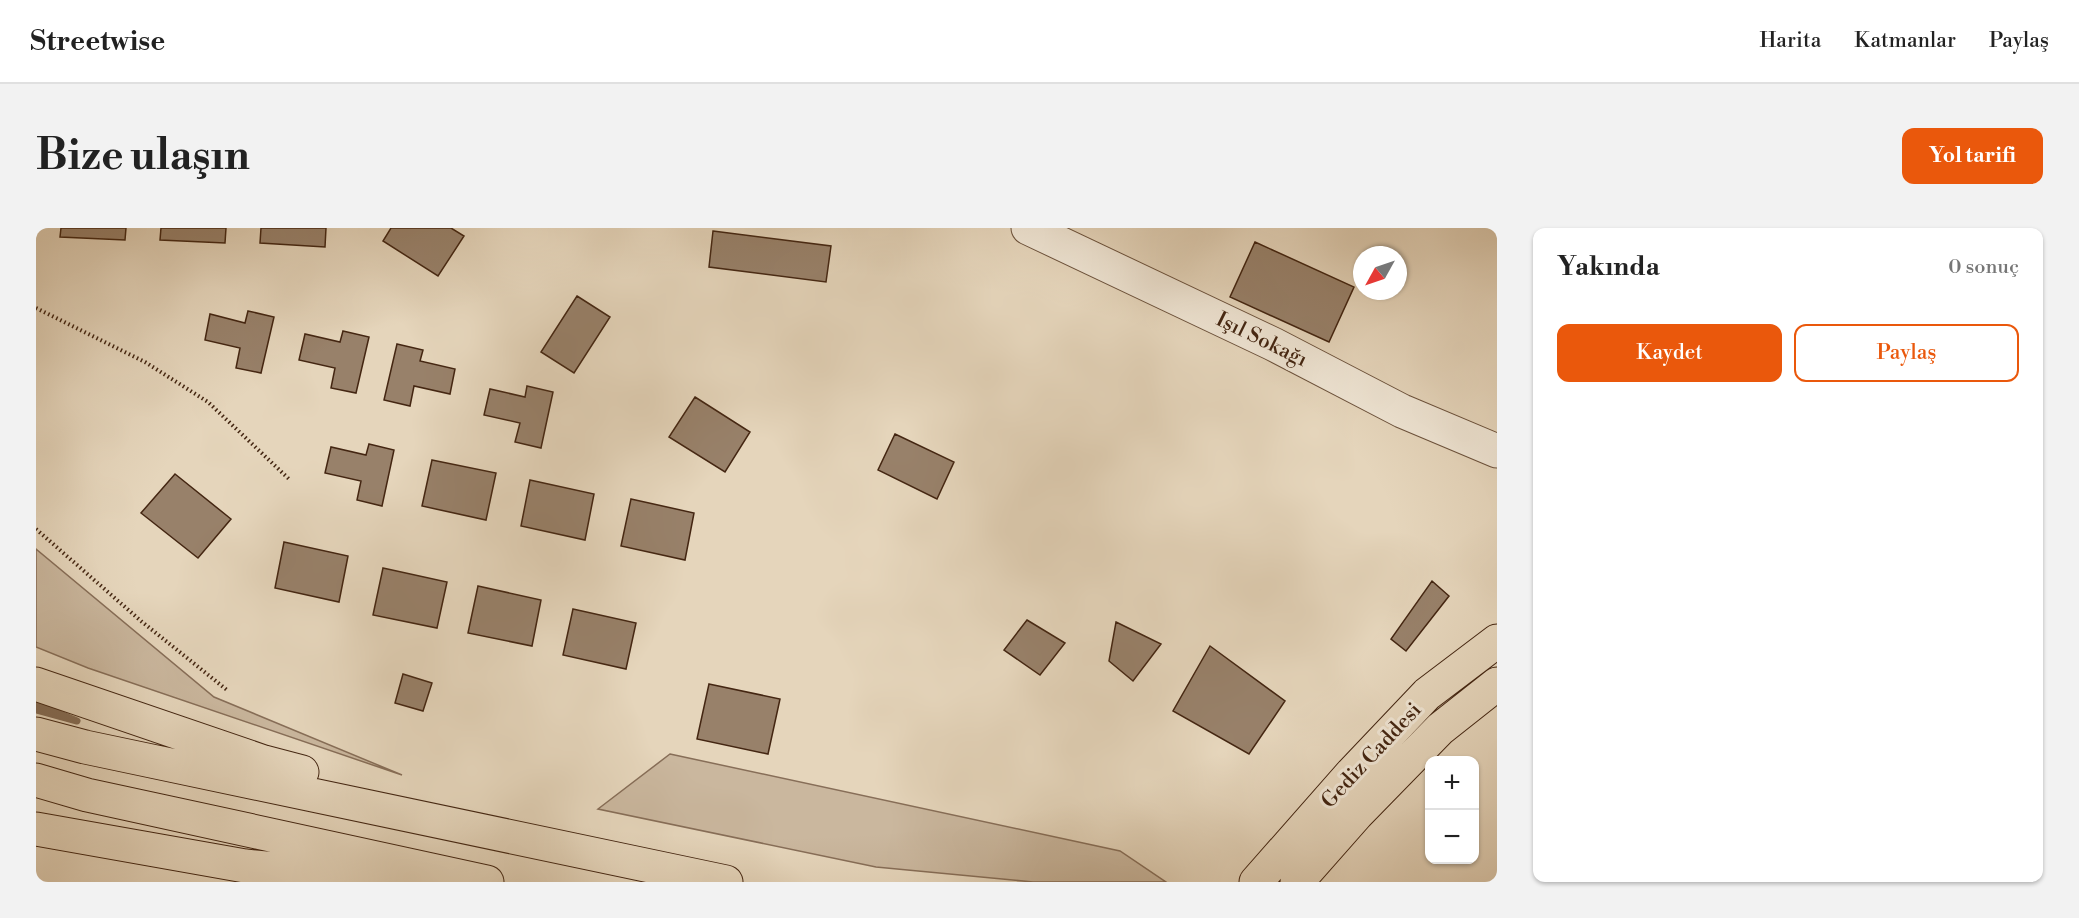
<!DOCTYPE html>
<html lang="tr">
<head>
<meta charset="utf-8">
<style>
  :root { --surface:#fff; --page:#f2f2f2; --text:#222; --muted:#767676; --line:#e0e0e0; --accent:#ea580c }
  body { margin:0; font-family:"Libre Bodoni",serif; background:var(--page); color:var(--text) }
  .controls { position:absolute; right:18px; bottom:18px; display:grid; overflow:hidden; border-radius:12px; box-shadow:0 2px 4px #0004 }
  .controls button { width:54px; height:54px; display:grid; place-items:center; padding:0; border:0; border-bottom:2px solid var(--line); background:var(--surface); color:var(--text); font:30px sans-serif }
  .compass { position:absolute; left:1317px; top:18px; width:54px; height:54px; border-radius:50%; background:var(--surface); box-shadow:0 2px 4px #0004; rotate:230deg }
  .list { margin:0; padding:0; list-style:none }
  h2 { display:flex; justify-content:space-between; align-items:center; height:78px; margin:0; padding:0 24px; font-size:26px }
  h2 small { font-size:20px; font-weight:400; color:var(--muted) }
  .actions { display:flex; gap:12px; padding:18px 24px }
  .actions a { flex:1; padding:14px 0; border:2px solid var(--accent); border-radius:12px; text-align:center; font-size:21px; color:var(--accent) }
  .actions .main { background:var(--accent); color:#fff }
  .map { position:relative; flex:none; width:1461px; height:654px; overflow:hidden; border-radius:12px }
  header { display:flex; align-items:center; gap:36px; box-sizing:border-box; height:84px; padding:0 30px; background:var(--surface); border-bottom:2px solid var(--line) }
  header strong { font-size:28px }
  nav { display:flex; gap:33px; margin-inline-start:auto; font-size:21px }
  .intro { display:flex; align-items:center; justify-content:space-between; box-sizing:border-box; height:144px; padding:0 36px }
  h1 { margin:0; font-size:42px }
  .button { padding:15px 27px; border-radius:12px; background:var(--accent); color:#fff; font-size:21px; font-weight:700 }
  main { display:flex; gap:36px; padding:0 36px }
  aside { flex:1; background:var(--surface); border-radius:12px; box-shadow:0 2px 4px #0004 }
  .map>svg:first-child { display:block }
</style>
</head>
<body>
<header>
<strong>Streetwise</strong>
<nav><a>Harita</a><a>Katmanlar</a><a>Paylaş</a></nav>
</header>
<div class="intro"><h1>Bize ulaşın</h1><a class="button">Yol tarifi</a></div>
<main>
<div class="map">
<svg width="1461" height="654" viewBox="0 0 1461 654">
  <rect width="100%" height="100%" fill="#e5d5bb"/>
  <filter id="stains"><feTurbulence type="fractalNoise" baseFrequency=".00333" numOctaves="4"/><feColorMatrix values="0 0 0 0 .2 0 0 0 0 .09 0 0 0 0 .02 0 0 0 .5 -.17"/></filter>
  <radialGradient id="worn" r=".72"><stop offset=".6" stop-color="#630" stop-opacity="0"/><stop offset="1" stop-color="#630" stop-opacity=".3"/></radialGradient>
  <path fill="#cab79e" stroke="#876e58" stroke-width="1.5" d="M0,321L178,469L366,547L52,440L0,419Z
    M634,526L1084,623L1130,654H997L840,639L562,581Z"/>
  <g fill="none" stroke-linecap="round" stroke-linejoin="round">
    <path stroke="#846c55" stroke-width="7" d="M0,476L41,493L0,482"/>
  </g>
  <path fill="#98816a" stroke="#442612" stroke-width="1.5" d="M25,0H90L89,12L24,9Z
    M125,0H190L189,15L124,12Z
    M225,0H290L289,19L224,15Z
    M355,0H415L428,8L402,48L347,13Z
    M677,3L795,18L790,54L673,39Z
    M1219,14L1318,59L1293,114L1194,69Z
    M541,68L574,89L538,145L505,124Z
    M212,83L238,89L225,145L200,140L204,120L169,112L174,86L209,95Z
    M307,103L333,109L320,165L295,160L299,140L263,132L269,106L304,114Z
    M361,116L387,122L384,133L419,141L414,166L378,158L374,178L348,172Z
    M491,158L517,164L505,220L479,214L484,195L448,187L454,161L489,169Z
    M659,169L714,204L689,244L633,209Z
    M859,206L918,234L901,271L842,242Z
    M333,216L358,222L346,278L321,272L325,253L289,245L295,219L330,227Z
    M396,232L460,245L450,292L386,278Z
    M139,246L195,291L162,330L105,285Z
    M494,252L558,266L549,312L485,298Z
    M595,271L658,285L649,332L585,318Z
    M248,314L312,328L303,374L239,360Z
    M347,340L411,354L401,400L337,387Z
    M1396,353L1413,368L1370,423L1355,411Z
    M442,358L505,372L496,418L432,405Z
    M537,381L600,395L590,441L527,427Z
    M991,392L1029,415L1004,447L968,422Z
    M1080,394L1125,416L1097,453L1073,433Z
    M1174,418L1249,473L1213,526L1137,483Z
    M367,446L396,455L387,483L359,475Z
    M673,456L744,471L732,526L661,511Z"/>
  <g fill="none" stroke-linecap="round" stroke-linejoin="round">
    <defs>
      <path id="minor" d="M992,0L1237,116L1366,183L1461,223"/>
      <path id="major" d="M1220,654L1316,545L1391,466L1461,413
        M1261,654L1321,586L1404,501L1461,456"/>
      <path id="highway" d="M0,456L228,534L266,544
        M0,506L49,519L690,654
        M0,552L51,567L451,654
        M0,601L209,638L363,653"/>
    </defs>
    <use href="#minor" stroke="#6c523c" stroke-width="35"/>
    <use href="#major" stroke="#442612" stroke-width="35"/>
    <use href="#highway" stroke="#442612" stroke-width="35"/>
    <path stroke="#442612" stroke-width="4" stroke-dasharray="1.5 3" stroke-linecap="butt" d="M0,80L109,134L172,174L254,252
      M0,301L105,393L191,462"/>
    <use href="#minor" stroke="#eee4d3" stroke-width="33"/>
    <use href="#major" stroke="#e5d5bb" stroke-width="33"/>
    <use href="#highway" stroke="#e5d5bb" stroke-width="33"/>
  </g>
  <g text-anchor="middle" stroke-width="6" stroke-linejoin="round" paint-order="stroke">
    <g font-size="21" fill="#442612" stroke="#eee4d3">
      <text transform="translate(1226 111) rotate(26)" y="7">Işıl Sokağı</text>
      <text transform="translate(1335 527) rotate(-47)" y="7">Gediz Caddesi</text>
    </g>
  </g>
  <rect width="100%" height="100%" filter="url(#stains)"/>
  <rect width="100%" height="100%" fill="url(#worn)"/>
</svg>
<div class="controls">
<button>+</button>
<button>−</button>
</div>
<svg class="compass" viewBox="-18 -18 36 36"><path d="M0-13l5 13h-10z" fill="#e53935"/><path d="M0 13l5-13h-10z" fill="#767676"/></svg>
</div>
<aside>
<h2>Yakında<small>0 sonuç</small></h2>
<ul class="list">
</ul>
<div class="actions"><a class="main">Kaydet</a><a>Paylaş</a></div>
</aside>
</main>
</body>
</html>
